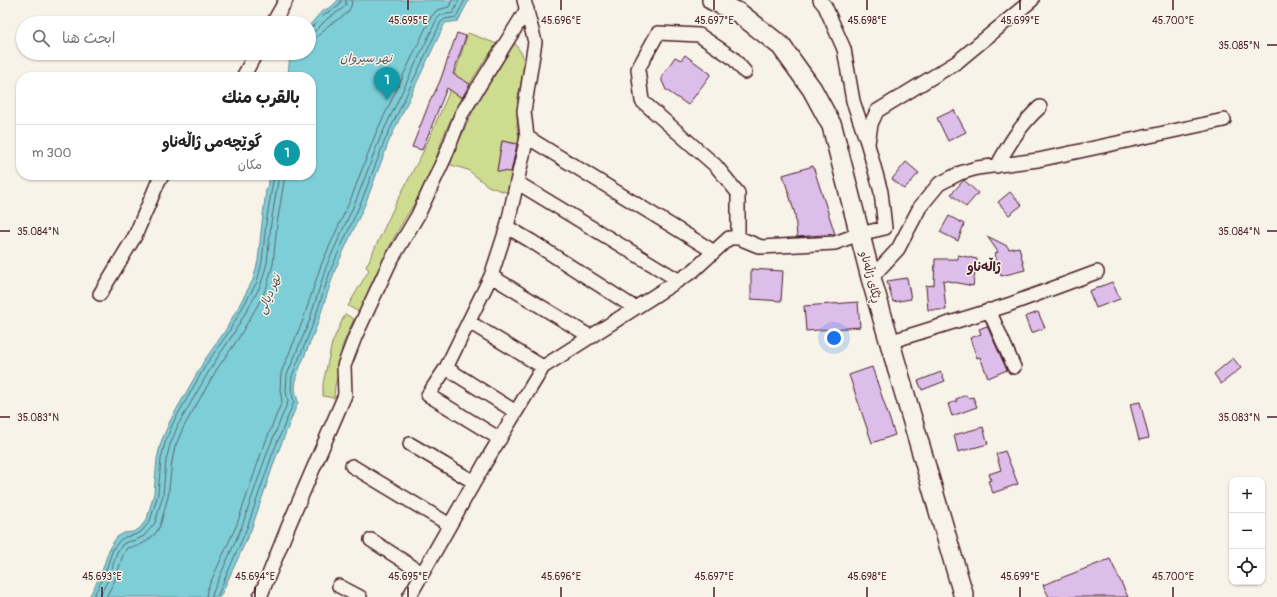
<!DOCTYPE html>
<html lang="ar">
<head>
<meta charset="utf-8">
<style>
  :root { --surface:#fff; --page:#f6f6f6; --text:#222; --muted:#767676; --line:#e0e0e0; --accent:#c8321e }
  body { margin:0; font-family:Pangolin,"Playpen Sans Arabic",sans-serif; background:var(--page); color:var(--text); direction:rtl }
  .controls { position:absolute; right:12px; bottom:12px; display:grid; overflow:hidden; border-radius:8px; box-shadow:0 1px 3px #0004 }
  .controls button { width:36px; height:36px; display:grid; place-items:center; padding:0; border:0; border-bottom:1px solid var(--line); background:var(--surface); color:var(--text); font:20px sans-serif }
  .you { position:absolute; left:834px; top:338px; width:14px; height:14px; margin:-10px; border:3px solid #fff; border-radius:50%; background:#1a73e8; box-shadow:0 0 0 6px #1a73e833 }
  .badge { display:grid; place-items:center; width:26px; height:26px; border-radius:50%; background:var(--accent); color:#fff; font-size:13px; font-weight:700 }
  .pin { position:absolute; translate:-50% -33px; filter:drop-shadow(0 1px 2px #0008) }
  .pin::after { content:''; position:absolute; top:21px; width:14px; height:12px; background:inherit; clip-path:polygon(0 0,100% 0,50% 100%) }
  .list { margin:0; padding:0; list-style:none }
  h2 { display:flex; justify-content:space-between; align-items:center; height:52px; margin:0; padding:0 16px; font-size:17px }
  h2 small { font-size:13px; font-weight:400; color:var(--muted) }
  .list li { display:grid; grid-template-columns:26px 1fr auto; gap:12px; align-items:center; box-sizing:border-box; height:56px; padding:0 16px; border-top:1px solid var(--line) }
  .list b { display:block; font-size:15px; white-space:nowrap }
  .list p { margin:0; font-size:13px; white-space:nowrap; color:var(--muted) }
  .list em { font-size:13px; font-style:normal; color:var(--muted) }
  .icon { flex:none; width:22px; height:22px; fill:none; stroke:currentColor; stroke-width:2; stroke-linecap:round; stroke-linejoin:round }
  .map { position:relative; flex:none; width:1277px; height:597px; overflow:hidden; direction:ltr }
  .search { position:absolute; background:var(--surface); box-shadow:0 1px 3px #0004; left:16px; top:16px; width:300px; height:44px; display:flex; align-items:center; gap:10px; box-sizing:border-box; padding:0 14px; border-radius:22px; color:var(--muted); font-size:15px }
  .panel { position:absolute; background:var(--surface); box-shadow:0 1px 3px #0004; left:16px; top:72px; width:300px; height:108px; border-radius:16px; direction:rtl }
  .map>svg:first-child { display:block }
</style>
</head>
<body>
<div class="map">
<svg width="1277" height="597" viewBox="0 0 1277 597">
  <rect width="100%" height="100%" fill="#f7f3e8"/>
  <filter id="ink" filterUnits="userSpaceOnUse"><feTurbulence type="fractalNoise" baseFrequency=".025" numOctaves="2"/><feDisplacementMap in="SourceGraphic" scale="8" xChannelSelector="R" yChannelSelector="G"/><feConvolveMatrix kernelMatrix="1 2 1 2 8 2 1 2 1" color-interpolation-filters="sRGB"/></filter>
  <g filter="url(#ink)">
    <path fill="#cedc8f" stroke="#8c7e5d" d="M468,33L497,44C477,69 459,101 446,130C439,146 436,163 428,179C419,198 407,214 397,232C383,258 372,285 359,312L348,306L369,270L366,267L396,203L423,152L448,95Z
      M514,42L522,54L525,64L518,97L517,127L519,137L518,144L502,141L497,170L513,172L508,193L488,186L468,170L448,164L476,105Z
      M345,314L354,319L342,347L338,375L335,386L334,398L323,396V384L332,343Z"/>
    <path fill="#7dced7" stroke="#698892" d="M338,0H469L458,21L445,23L389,141L366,202L335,270L317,325L296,377L295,389L298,402L276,457L251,530L220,597H89L101,574L110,547L117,537L124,533L133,532L139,529L147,519L154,493L157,459L161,442L170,421L204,361L225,331L253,280L258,261L262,223L266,190L271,175H311V77H288L290,53H309V26L322,11L331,7Z"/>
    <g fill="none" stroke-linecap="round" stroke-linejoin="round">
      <path stroke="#5e6570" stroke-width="1" d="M309,28L313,26L325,14L339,6L341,0
        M309,33L315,31L328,18L342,9L346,5V0
        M309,39C321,38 323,28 332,23C342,17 352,13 352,0
        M93,597L104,576L113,549L120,540L125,537L134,535L141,532L150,521L158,494L161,459L165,443L173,423L207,363L228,333L257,282L262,262L266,223L274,175
        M99,597L109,578L117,552L123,544L127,542L136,540L144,536L155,523L163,495L166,460L170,445L178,425L212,366L232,336L254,298L261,284L267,263L271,223L279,175
        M106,597L115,580L123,555L127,548L138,546L147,541L155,534L160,526L168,497L172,461L175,447L183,428L217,369L238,339L260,301L267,286L273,264L277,224L285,175
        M206,597L207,590L237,524L262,451L282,401L280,390L281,373L303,320L321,265L352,196L375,135L431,17L437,10L449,7L452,0
        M212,597L213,592L242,526L267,453L288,402L286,390L287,375L309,322L326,267L357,198L380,138L437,19L441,15L453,13L459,0
        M217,597L247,528L272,455L294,402L291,389L292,376L313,324L331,269L362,200L385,140L441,22L445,19L456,17L465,0"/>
    </g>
    <path fill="#ddbdea" stroke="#4a1f2b" d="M457,33L466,36L453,74L470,84L462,98L447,88L422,150L412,147L432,96H433L440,81Z
      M685,55L711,74L688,105L666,90L662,81V76L675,57L681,60Z
      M954,110L966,132L948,141L937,118Z
      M502,141L517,144L511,172L497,171Z
      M906,162L919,173L904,189L892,179Z
      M813,166L835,234L797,237L795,214L783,175Z
      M964,180L978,193L966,207L951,194Z
      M1010,192L1022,205L1009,215L998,202Z
      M949,216L964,224L958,241L940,232Z
      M987,236L1007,246L1009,249L1019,247L1025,270L1001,276L995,254L998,252Z
      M958,255L977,259L973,286L943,280L946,310H928L926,286L934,285L935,259H958Z
      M751,269L783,271L781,301L751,299Z
      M907,278L911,299L893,302L887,281Z
      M1112,282L1120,299L1096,308L1089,291Z
      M858,302L860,327L806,331L804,306Z
      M1038,312L1045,328L1031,333L1025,317Z
      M987,326L1007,370L988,378L980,357L977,358L970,338L981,334L979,329Z
      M1233,358L1241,368L1221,384L1214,374Z
      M872,367L895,435L872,443L849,375Z
      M941,372L945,381L922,390L918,381Z
      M966,395L968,398L973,397L977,407L952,416L948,404L957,401L956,399Z
      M1140,402L1149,438L1139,440L1130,404Z
      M983,427L988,444L958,452L954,435Z
      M1005,451L1018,484L993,493L988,481L991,480L989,474L1001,470L996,454Z
      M1110,559L1128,597H1049L1043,585Z"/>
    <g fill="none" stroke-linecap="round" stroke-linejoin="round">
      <defs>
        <path id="street" d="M273,23L286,0
          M243,77L256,53
          M527,137L708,248L713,252
          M868,143L871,124L877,111L957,62L1032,0
          M997,166C1009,144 1021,124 1040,107
          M518,183L678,280
          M507,227L531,241L635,308
          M738,238V193L716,166L642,101L638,69L658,33L699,35L733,58L745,72
          M491,276L591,337
          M871,278L898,249L920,207L939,184L960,173L977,168L1038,160L1224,120
          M100,294L135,236L159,180L163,175
          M989,310L1014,367
          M469,322L543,367
          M889,342L1008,305L1097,272
          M446,368L516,412
          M500,439L428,395L446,368L491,276L507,227L527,137L524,111L535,42L524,0
          M410,444L474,482
          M352,466L450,525
          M371,540L422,573
          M339,586L360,597
          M260,597L288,527L345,395L344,366L355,337L390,262L418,215L445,157L461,115L527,9
          M409,597L485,463L543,367L693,271L729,238H739L761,247L835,243L859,234L885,228L881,192L868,145L853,101L844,49L825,6L820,0"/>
        <path id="secondary" d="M712,0L739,13L781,46L812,89L832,126L871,278L964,597"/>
      </defs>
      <use href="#street" stroke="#4a1f2b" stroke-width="16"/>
      <use href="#secondary" stroke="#4a1f2b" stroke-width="22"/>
      <use href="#street" stroke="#f7f3e8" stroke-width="13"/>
      <use href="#secondary" stroke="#f7f3e8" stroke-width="19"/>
    </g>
  </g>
  <path fill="none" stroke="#4a1f2b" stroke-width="1.5" d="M408,0V10M561,0V10M714,0V10M867,0V10M1020,0V10M1173,0V10M1267,45H1277M0,231H10M1267,231H1277M0,417H10M1267,417H1277M102,587V597M255,587V597M408,587V597M561,587V597M714,587V597M867,587V597M1020,587V597M1173,587V597"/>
  <g text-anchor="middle" stroke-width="3" stroke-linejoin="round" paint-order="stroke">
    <g font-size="11" fill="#4a1f2b" stroke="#f7f3e8">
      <text transform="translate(871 277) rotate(75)" y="4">ڕێگای ژاڵەناو</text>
    </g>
    <g font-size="12" font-style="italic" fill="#59545f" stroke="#f7f3e8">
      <text x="366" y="62">نهر سیروان</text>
      <text transform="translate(269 294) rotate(-67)" y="4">نهر ديالى</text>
    </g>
    <g font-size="13" font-weight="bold" fill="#4a1f2b" stroke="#f7f3e8">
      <text x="984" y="271">ژاڵەناو</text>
    </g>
  </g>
  <g font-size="10" text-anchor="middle" fill="#4a1f2b" stroke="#f7f3e8" stroke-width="3" stroke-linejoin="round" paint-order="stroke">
    <text x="408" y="24">45.695°E</text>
    <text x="561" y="24">45.696°E</text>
    <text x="714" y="24">45.697°E</text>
    <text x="867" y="24">45.698°E</text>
    <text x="1020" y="24">45.699°E</text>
    <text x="1173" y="24">45.700°E</text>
    <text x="1239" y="49">35.085°N</text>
    <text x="38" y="235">35.084°N</text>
    <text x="1239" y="235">35.084°N</text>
    <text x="38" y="421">35.083°N</text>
    <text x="1239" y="421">35.083°N</text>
    <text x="102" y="580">45.693°E</text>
    <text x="255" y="580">45.694°E</text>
    <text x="408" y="580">45.695°E</text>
    <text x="561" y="580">45.696°E</text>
    <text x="714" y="580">45.697°E</text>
    <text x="867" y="580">45.698°E</text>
    <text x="1020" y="580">45.699°E</text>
    <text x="1173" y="580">45.700°E</text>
  </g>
</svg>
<div class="controls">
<button>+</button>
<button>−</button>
<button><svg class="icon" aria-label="locate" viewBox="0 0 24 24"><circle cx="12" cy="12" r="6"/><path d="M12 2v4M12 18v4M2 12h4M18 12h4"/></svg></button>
</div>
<div class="you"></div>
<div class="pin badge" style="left:387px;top:100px;background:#0f9aa8">1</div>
<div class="search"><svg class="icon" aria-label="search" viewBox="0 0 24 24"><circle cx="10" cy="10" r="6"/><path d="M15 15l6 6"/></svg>ابحث هنا</div>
<section class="panel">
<h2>بالقرب منك<small></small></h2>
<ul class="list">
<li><span class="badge" style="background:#0f9aa8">1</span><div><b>گوێچەمی ژاڵەناو</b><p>مكان</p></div><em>300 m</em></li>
</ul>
</section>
</div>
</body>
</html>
